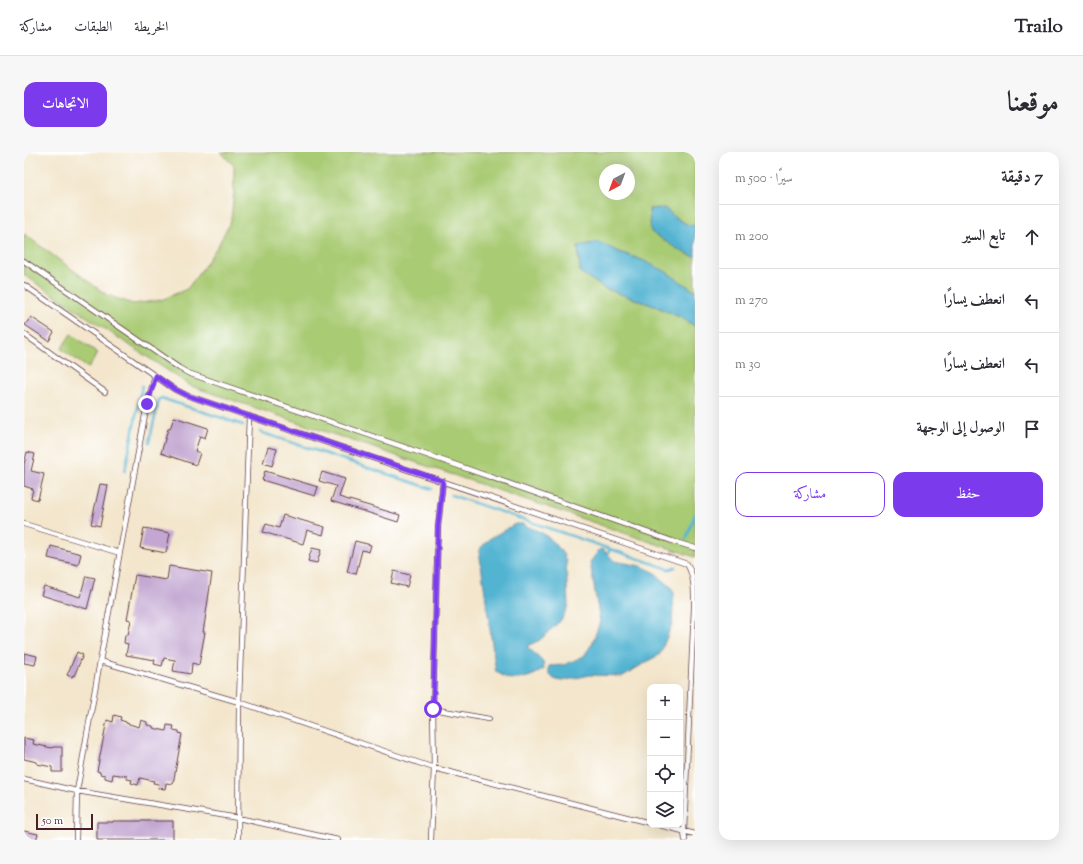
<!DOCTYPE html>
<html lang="ar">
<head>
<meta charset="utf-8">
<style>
  :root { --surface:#fff; --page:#f7f7f7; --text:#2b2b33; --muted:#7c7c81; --line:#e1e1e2; --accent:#7c3aed }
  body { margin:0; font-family:"Sorts Mill Goudy",Amiri,serif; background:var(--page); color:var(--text); direction:rtl }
  .controls { position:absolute; right:12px; bottom:12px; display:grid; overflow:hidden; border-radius:8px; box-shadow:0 4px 16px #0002 }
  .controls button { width:36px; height:36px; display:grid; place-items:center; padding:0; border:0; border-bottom:1px solid var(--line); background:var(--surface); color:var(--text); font:20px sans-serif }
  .compass { position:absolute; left:575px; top:12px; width:36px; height:36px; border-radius:50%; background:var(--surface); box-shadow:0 4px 16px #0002; rotate:221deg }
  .scale { position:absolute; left:12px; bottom:10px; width:57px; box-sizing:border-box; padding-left:4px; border:2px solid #4a1f2b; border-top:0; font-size:11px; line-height:14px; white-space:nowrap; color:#4a1f2b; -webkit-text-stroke:3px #fff; paint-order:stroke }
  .stop { position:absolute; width:12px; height:12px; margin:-9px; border:3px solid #7c3aed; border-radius:50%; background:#fff }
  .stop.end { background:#7c3aed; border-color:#fff; box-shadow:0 1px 4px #0008 }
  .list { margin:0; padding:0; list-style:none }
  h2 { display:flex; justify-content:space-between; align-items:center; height:52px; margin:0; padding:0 16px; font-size:17px }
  h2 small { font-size:13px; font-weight:400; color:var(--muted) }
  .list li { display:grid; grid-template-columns:26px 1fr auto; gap:12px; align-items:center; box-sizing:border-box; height:64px; padding:0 16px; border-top:1px solid var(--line) }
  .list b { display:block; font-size:15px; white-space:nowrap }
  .list em { font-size:13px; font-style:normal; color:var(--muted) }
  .actions { display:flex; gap:8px; padding:12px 16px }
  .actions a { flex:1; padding:9px 0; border:1px solid var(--accent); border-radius:12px; text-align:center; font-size:14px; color:var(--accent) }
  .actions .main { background:var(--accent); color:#fff }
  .icon { flex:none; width:22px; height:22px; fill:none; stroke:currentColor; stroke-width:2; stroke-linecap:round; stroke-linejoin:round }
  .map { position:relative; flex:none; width:671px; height:688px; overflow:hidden; direction:ltr; border-radius:12px }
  header { display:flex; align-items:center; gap:24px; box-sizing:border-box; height:56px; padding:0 20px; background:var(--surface); border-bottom:1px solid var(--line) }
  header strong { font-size:19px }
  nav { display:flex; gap:22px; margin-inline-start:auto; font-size:14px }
  .intro { display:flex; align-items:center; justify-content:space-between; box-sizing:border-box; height:96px; padding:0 24px }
  h1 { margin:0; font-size:28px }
  .button { padding:10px 18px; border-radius:12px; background:var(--accent); color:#fff; font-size:14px; font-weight:700 }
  main { display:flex; gap:24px; padding:0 24px }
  aside { flex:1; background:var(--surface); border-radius:12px; box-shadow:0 4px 16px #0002 }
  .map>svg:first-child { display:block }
</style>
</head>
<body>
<header>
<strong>Trailo</strong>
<nav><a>الخريطة</a><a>الطبقات</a><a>مشاركة</a></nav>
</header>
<div class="intro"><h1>موقعنا</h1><a class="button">الاتجاهات</a></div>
<main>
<aside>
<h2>7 دقيقة<small>سيرًا · 500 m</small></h2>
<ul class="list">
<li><svg class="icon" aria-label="ahead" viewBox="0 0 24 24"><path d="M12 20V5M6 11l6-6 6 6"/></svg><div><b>تابع السير</b></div><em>200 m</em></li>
<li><svg class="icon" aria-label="left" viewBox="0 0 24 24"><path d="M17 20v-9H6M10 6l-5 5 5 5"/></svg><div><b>انعطف يسارًا</b></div><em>270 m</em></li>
<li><svg class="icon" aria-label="left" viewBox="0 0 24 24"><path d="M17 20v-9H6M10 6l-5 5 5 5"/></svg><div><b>انعطف يسارًا</b></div><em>30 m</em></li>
<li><svg class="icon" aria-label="arrive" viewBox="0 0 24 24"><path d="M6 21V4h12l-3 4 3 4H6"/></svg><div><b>الوصول إلى الوجهة</b></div></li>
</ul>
<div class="actions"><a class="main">حفظ</a><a>مشاركة</a></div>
</aside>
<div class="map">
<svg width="671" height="688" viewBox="0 0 671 688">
  <rect width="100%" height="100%" fill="#fff"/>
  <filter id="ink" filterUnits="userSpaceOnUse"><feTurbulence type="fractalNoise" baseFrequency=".025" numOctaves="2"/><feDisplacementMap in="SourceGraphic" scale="8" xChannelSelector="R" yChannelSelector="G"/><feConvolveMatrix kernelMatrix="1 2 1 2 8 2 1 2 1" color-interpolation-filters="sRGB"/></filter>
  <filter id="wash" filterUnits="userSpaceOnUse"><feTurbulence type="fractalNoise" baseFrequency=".012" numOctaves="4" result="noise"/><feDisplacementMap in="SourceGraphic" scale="16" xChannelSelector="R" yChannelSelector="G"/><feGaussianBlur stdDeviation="0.9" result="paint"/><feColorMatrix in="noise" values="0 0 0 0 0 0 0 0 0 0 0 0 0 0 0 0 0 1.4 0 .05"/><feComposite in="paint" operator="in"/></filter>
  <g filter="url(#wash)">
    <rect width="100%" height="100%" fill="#f3e6cc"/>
    <path fill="#a9cb73" stroke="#7a754f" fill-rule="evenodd" d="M197,0H671V74C659,73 649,63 640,56L655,98L671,105V138H670L618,108L595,100L554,94L556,120L580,136L633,155L658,166L671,174V405L167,234L0,123V82L83,143L109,152L137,148L163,137L179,116L195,92L207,68L210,41V14ZM581,18H605V42H581Z
      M47,182L74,201L64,216L37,197Z"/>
    <path fill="#53b4d2" stroke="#4e6a7e" d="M640,56C649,63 659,73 671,74V105L655,98L627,80L625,57Z
      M575,90L595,100L618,108L641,119L669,138H671V174L658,166L633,155L580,136L556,120L554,94Z
      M491,372H498L518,381L530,390L539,402L542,409L544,454L537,468L516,488L503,494L519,510L520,517C512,523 494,530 483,526C480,524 476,522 472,520L455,398L465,387Z
      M576,397L580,398L590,409L617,414L630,420L647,435L650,442L648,472L636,502L599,524L566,523L537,529L530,527L525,522V514L540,513L560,504L568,492L576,470L566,410Z"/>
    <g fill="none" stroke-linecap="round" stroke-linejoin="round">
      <path stroke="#53b4d2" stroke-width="2.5" d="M236,280L408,337
        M125,290L135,248L137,246L219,273
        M101,319L118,234
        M427,343L645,417L651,415
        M662,387L671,362
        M584,402L586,397"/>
    </g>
    <g id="blocks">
      <path fill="#c3a7d2" d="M7,165L30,180L25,189L1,173Z
        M150,265L184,276L181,286L176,284L171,299L176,301L172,313L137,301L144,277H146Z
        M244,295L253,297L248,314L239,311Z
        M3,300L11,302L7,319L20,322L14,348L7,346L9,337L0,334V312Z
        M241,319L294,335L291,344L238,328Z
        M298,320L321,327L315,345L376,363L374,370L307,349L312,334L295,329Z
        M76,332L84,333L76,374L67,372Z
        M259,363L301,375L299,383L283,378L279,392L239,380L242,372L255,376Z
        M120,376L146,381L142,401L116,396Z
        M331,389L347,393L345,400L338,398L332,422L323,420Z
        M27,394L57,402L54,413L24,406Z
        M288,396L297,398L293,411L284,409Z
        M145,414L188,421L181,468L179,480H181L175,513L168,511L167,522L149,519L151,508L140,506L138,514L130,512L131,508L102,503L104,492L100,491L101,483H104L107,468L103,467L111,423L143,428Z
        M370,419L386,423L383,435L367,431Z
        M62,424L71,426L63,457L17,443L20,434L56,445Z
        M53,500L59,503L50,524L49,523L48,525L43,523Z
        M0,501L13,504L11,513L0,511Z
        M90,563L97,565L96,568L102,570V571L115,575L117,568L123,570V573L129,574V576L142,579L143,573L150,574L149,578L155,579V581L158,582L149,632L142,631L141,637L134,636L135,632L129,631L130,629L116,626L114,633L107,631L108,628L103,627V624L89,622L88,628L81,626V623L76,622V620L73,619L83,568L89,570Z
        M0,586L10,588L9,592L28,596L29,595H38V620H28V615L13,612V610L0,607Z
        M89,669H149V688H73V670H89Z
        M0,679L14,682L12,688H5L6,687L0,686Z"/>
    </g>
  </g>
  <g filter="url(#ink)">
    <use href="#blocks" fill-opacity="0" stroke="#633d43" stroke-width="1"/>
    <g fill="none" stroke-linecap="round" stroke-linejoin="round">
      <defs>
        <path id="service" d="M0,109L155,216L164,221L435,314L648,389L671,396
          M0,133L150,237L162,243L663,412C671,425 670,440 670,456L660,679L661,688
          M0,182L81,240
          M0,372L96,401
          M76,509L123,252L131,224
          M409,557L465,567
          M0,627L53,639L214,666L314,688
          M635,673L671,682
          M52,688L53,639L76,509L215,550L410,616L626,671
          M214,688L215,550L225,264
          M407,688L410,616L409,557L414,375L419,329"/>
      </defs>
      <use href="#service" stroke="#633d43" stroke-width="6"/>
      <use href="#service" stroke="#fff" stroke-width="4.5"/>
    </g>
  </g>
  <g fill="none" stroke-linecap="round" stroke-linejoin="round" filter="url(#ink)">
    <path stroke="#7c3aed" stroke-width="5" d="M123,252L132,224L150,237L162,243L419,329L414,374L409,557"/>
  </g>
</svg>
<div class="controls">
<button>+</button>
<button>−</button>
<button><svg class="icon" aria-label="locate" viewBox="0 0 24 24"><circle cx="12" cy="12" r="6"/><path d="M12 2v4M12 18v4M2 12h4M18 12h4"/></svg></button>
<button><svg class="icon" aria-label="layers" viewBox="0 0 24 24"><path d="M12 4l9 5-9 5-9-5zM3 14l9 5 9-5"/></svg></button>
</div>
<svg class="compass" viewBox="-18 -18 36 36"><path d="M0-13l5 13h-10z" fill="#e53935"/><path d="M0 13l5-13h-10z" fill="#7c7c81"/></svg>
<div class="scale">50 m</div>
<div class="stop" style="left:409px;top:557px"></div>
<div class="stop end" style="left:123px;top:252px"></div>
</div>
</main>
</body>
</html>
